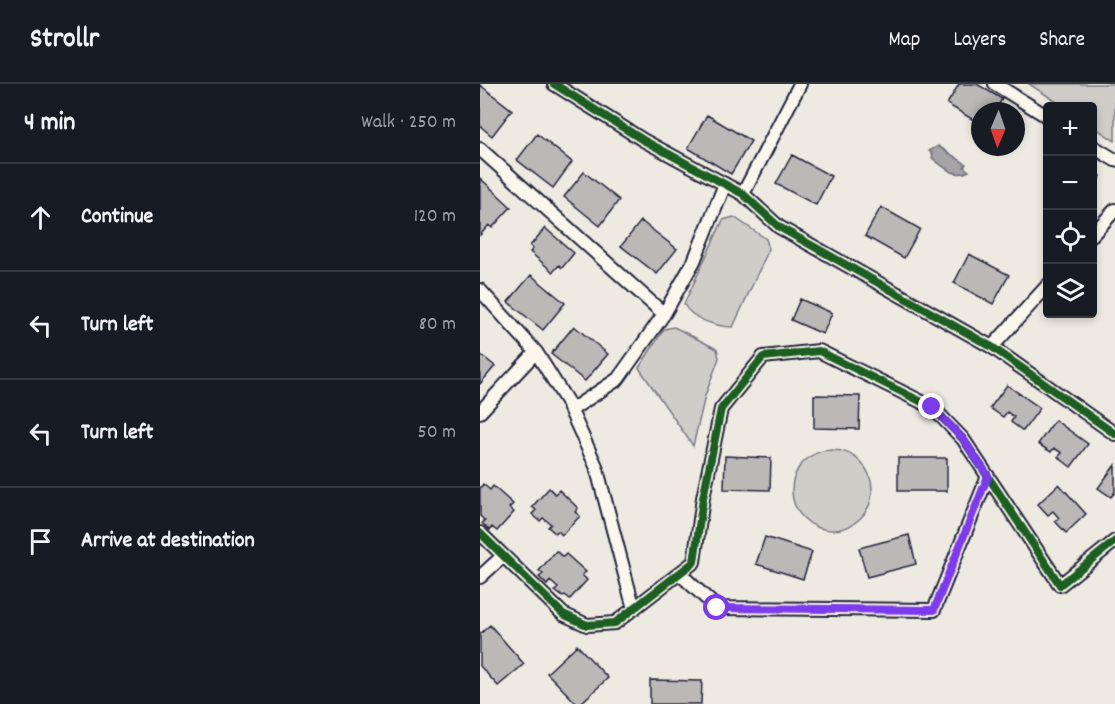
<!DOCTYPE html>
<html lang="en">
<head>
<meta charset="utf-8">
<style>
  :root { --surface:#171b24; --page:#242831; --text:#f1f3f6; --muted:#9ea1a6; --line:#363941 }
  body { margin:0; font-family:Dekko,sans-serif; background:var(--page); color:var(--text) }
  .controls { position:absolute; right:18px; top:18px; display:grid; overflow:hidden; border-radius:6px; box-shadow:0 3px 9px #0003 }
  .controls button { width:54px; height:54px; display:grid; place-items:center; padding:0; border:0; border-bottom:2px solid var(--line); background:var(--surface); color:var(--text); font:30px sans-serif }
  .compass { position:absolute; left:491px; top:18px; width:54px; height:54px; border-radius:50%; background:var(--surface); box-shadow:0 3px 9px #0003; rotate:182deg }
  .stop { position:absolute; width:18px; height:18px; margin:-14px; border:4px solid #7c3aed; border-radius:50%; background:#fff }
  .stop.end { background:#7c3aed; border-color:#fff; box-shadow:0 2px 6px #0008 }
  .list { margin:0; padding:0; list-style:none }
  h2 { display:flex; justify-content:space-between; align-items:center; height:78px; margin:0; padding:0 24px; font-size:26px }
  h2 small { font-size:20px; font-weight:400; color:var(--muted) }
  .list li { display:grid; grid-template-columns:39px 1fr auto; gap:18px; align-items:center; box-sizing:border-box; height:108px; padding:0 24px; border-top:2px solid var(--line) }
  .list b { display:block; font-size:22px; white-space:nowrap }
  .list em { font-size:20px; font-style:normal; color:var(--muted) }
  .icon { flex:none; width:33px; height:33px; fill:none; stroke:currentColor; stroke-width:2; stroke-linecap:round; stroke-linejoin:round }
  .map { position:relative; flex:none; width:635px; height:620px; overflow:hidden }
  header { display:flex; align-items:center; gap:36px; box-sizing:border-box; height:84px; padding:0 30px; background:var(--surface); border-bottom:2px solid var(--line) }
  header strong { font-size:28px }
  nav { display:flex; gap:33px; margin-inline-start:auto; font-size:21px }
  main { display:flex }
  aside { flex:1; background:var(--surface) }
  .map>svg:first-child { display:block }
</style>
</head>
<body>
<header>
<strong>Strollr</strong>
<nav><a>Map</a><a>Layers</a><a>Share</a></nav>
</header>
<main>
<aside>
<h2>4 min<small>Walk · 250 m</small></h2>
<ul class="list">
<li><svg class="icon" aria-label="ahead" viewBox="0 0 24 24"><path d="M12 20V5M6 11l6-6 6 6"/></svg><div><b>Continue</b></div><em>120 m</em></li>
<li><svg class="icon" aria-label="left" viewBox="0 0 24 24"><path d="M17 20v-9H6M10 6l-5 5 5 5"/></svg><div><b>Turn left</b></div><em>80 m</em></li>
<li><svg class="icon" aria-label="left" viewBox="0 0 24 24"><path d="M17 20v-9H6M10 6l-5 5 5 5"/></svg><div><b>Turn left</b></div><em>50 m</em></li>
<li><svg class="icon" aria-label="arrive" viewBox="0 0 24 24"><path d="M6 21V4h12l-3 4 3 4H6"/></svg><div><b>Arrive at destination</b></div></li>
</ul>
</aside>
<div class="map">
<svg width="635" height="620" viewBox="0 0 635 620">
  <rect width="100%" height="100%" fill="#eeeae2"/>
  <filter id="ink" filterUnits="userSpaceOnUse"><feTurbulence type="fractalNoise" baseFrequency=".0167" numOctaves="2"/><feDisplacementMap in="SourceGraphic" scale="12" xChannelSelector="R" yChannelSelector="G"/><feConvolveMatrix kernelMatrix="1 2 1 2 8 2 1 2 1" color-interpolation-filters="sRGB"/></filter>
  <g filter="url(#ink)">
    <path fill="#d0cdc9" stroke="#797882" stroke-width="1.5" d="M549,0H635V57L613,42L612,22H583Z
      M254,133L286,155L289,165L253,243C237,243 211,235 204,220L243,136Z
      M194,243L237,265L239,274L225,312L213,362L159,284L184,245Z
      M312 406a40 40 0 1 1 80 0a40 40 0 1 1-80 0Z"/>
    <path fill="#a6a3a7" stroke="#716f7c" stroke-width="1.5" d="M458,62L486,80L484,83L489,87C474,95 463,82 452,74L453,70L449,67Z"/>
    <path fill="#bcb8b8" stroke="#22223b" stroke-width="1.5" d="M479,0H497L522,15L515,27H500V40L467,20Z
      M0,1L32,26L12,52L0,42Z
      M227,31L271,57L251,90L208,64Z
      M57,50L92,78L73,104L37,76Z
      M312,71L351,92L336,121L296,100Z
      M612,87L621,92L612,107Z
      M104,88L139,116L120,142L84,113Z
      M0,94L31,123L12,144L9,141L0,151Z
      M401,123L440,145L424,174L385,152Z
      M161,137L197,165L177,190L141,162Z
      M65,144L94,169L82,184L79,181L73,188L50,168L53,165L50,162Z
      M489,170L529,191L513,220L474,199Z
      M51,191L85,219L63,246L28,218Z
      M320,215L352,229L343,250L311,236Z
      M94,242L128,270L105,297L71,270Z
      M0,270L15,282L0,300Z
      M527,301L560,324L543,347L531,338L534,333L527,328L523,333L510,324Z
      M334,311L380,312L379,345L334,344Z
      M575,336L608,360L591,383L578,373L582,369L574,364L571,368L558,360Z
      M245,372L291,374L290,406L244,405Z
      M418,374H467V407H418Z
      M635,381V408L631,413L618,404Z
      M3,400L10,406L13,402L33,420L29,424L34,428L17,447L12,443L10,446L2,439L5,437L0,432V404Z
      M579,400L606,430L586,449L575,437L579,434L573,427L568,431L558,420Z
      M69,404L75,410L79,406L98,424L95,428L100,432L82,451L78,447L75,449L68,443L71,440L63,434L60,437L52,430L56,426L52,423Z
      M429,451L436,480L387,493L379,464Z
      M285,453L332,468L323,495L276,480Z
      M76,467L83,473L86,470L106,488L102,491L107,496L90,515L85,511L83,513L75,507L78,504L70,497L67,501L59,493L63,490L59,487Z
      M10,541L44,580L18,602L0,582V550Z
      M97,561L128,594L100,620H97L67,589Z
      M170,596L222,597L221,620H170Z"/>
    <g fill="none" stroke-linecap="round" stroke-linejoin="round">
      <defs>
        <path id="minor" d="M74,0L163,56L263,110L299,143L512,263L635,350
          M515,0L568,33
          M612,62L635,76
          M0,65L184,230
          M263,110L320,0
          M612,151L635,126
          M0,206L56,268L0,328
          M512,263L568,201
          M56,268L86,316L116,382L154,525
          M91,326L138,295L184,230L214,177L245,100
          M0,449L83,530L107,541L135,539L214,478L223,414L241,325L283,273L339,267L452,323L483,355L580,501L635,457
          M199,489L237,524L454,526L508,392
          M0,493L23,472"/>
      </defs>
      <use href="#minor" stroke="#22223b" stroke-width="16"/>
      <use href="#minor" stroke="#fbf7ec" stroke-width="12"/>
      <defs>
        <path id="cycleway" d="M74,0L163,56L263,110L299,143L512,263L635,350
          M0,449L83,530L107,541L135,539L214,478L223,414L241,325L283,273L339,267L452,323L483,355L580,501L635,457"/>
      </defs>
      <use href="#cycleway" stroke="#fbf7ec" stroke-width="11"/>
      <use href="#cycleway" stroke="#1b5e20" stroke-width="8"/>
    </g>
  </g>
  <g fill="none" stroke-linecap="round" stroke-linejoin="round" filter="url(#ink)">
    <path stroke="#7c3aed" stroke-width="8" d="M237,524L454,526L508,392L483,355L452,323"/>
  </g>
</svg>
<div class="controls">
<button>+</button>
<button>−</button>
<button><svg class="icon" aria-label="locate" viewBox="0 0 24 24"><circle cx="12" cy="12" r="6"/><path d="M12 2v4M12 18v4M2 12h4M18 12h4"/></svg></button>
<button><svg class="icon" aria-label="layers" viewBox="0 0 24 24"><path d="M12 4l9 5-9 5-9-5zM3 14l9 5 9-5"/></svg></button>
</div>
<svg class="compass" viewBox="-18 -18 36 36"><path d="M0-13l5 13h-10z" fill="#e53935"/><path d="M0 13l5-13h-10z" fill="#9ea1a6"/></svg>
<div class="stop" style="left:237px;top:524px"></div>
<div class="stop end" style="left:452px;top:323px"></div>
</div>
</main>
</body>
</html>
